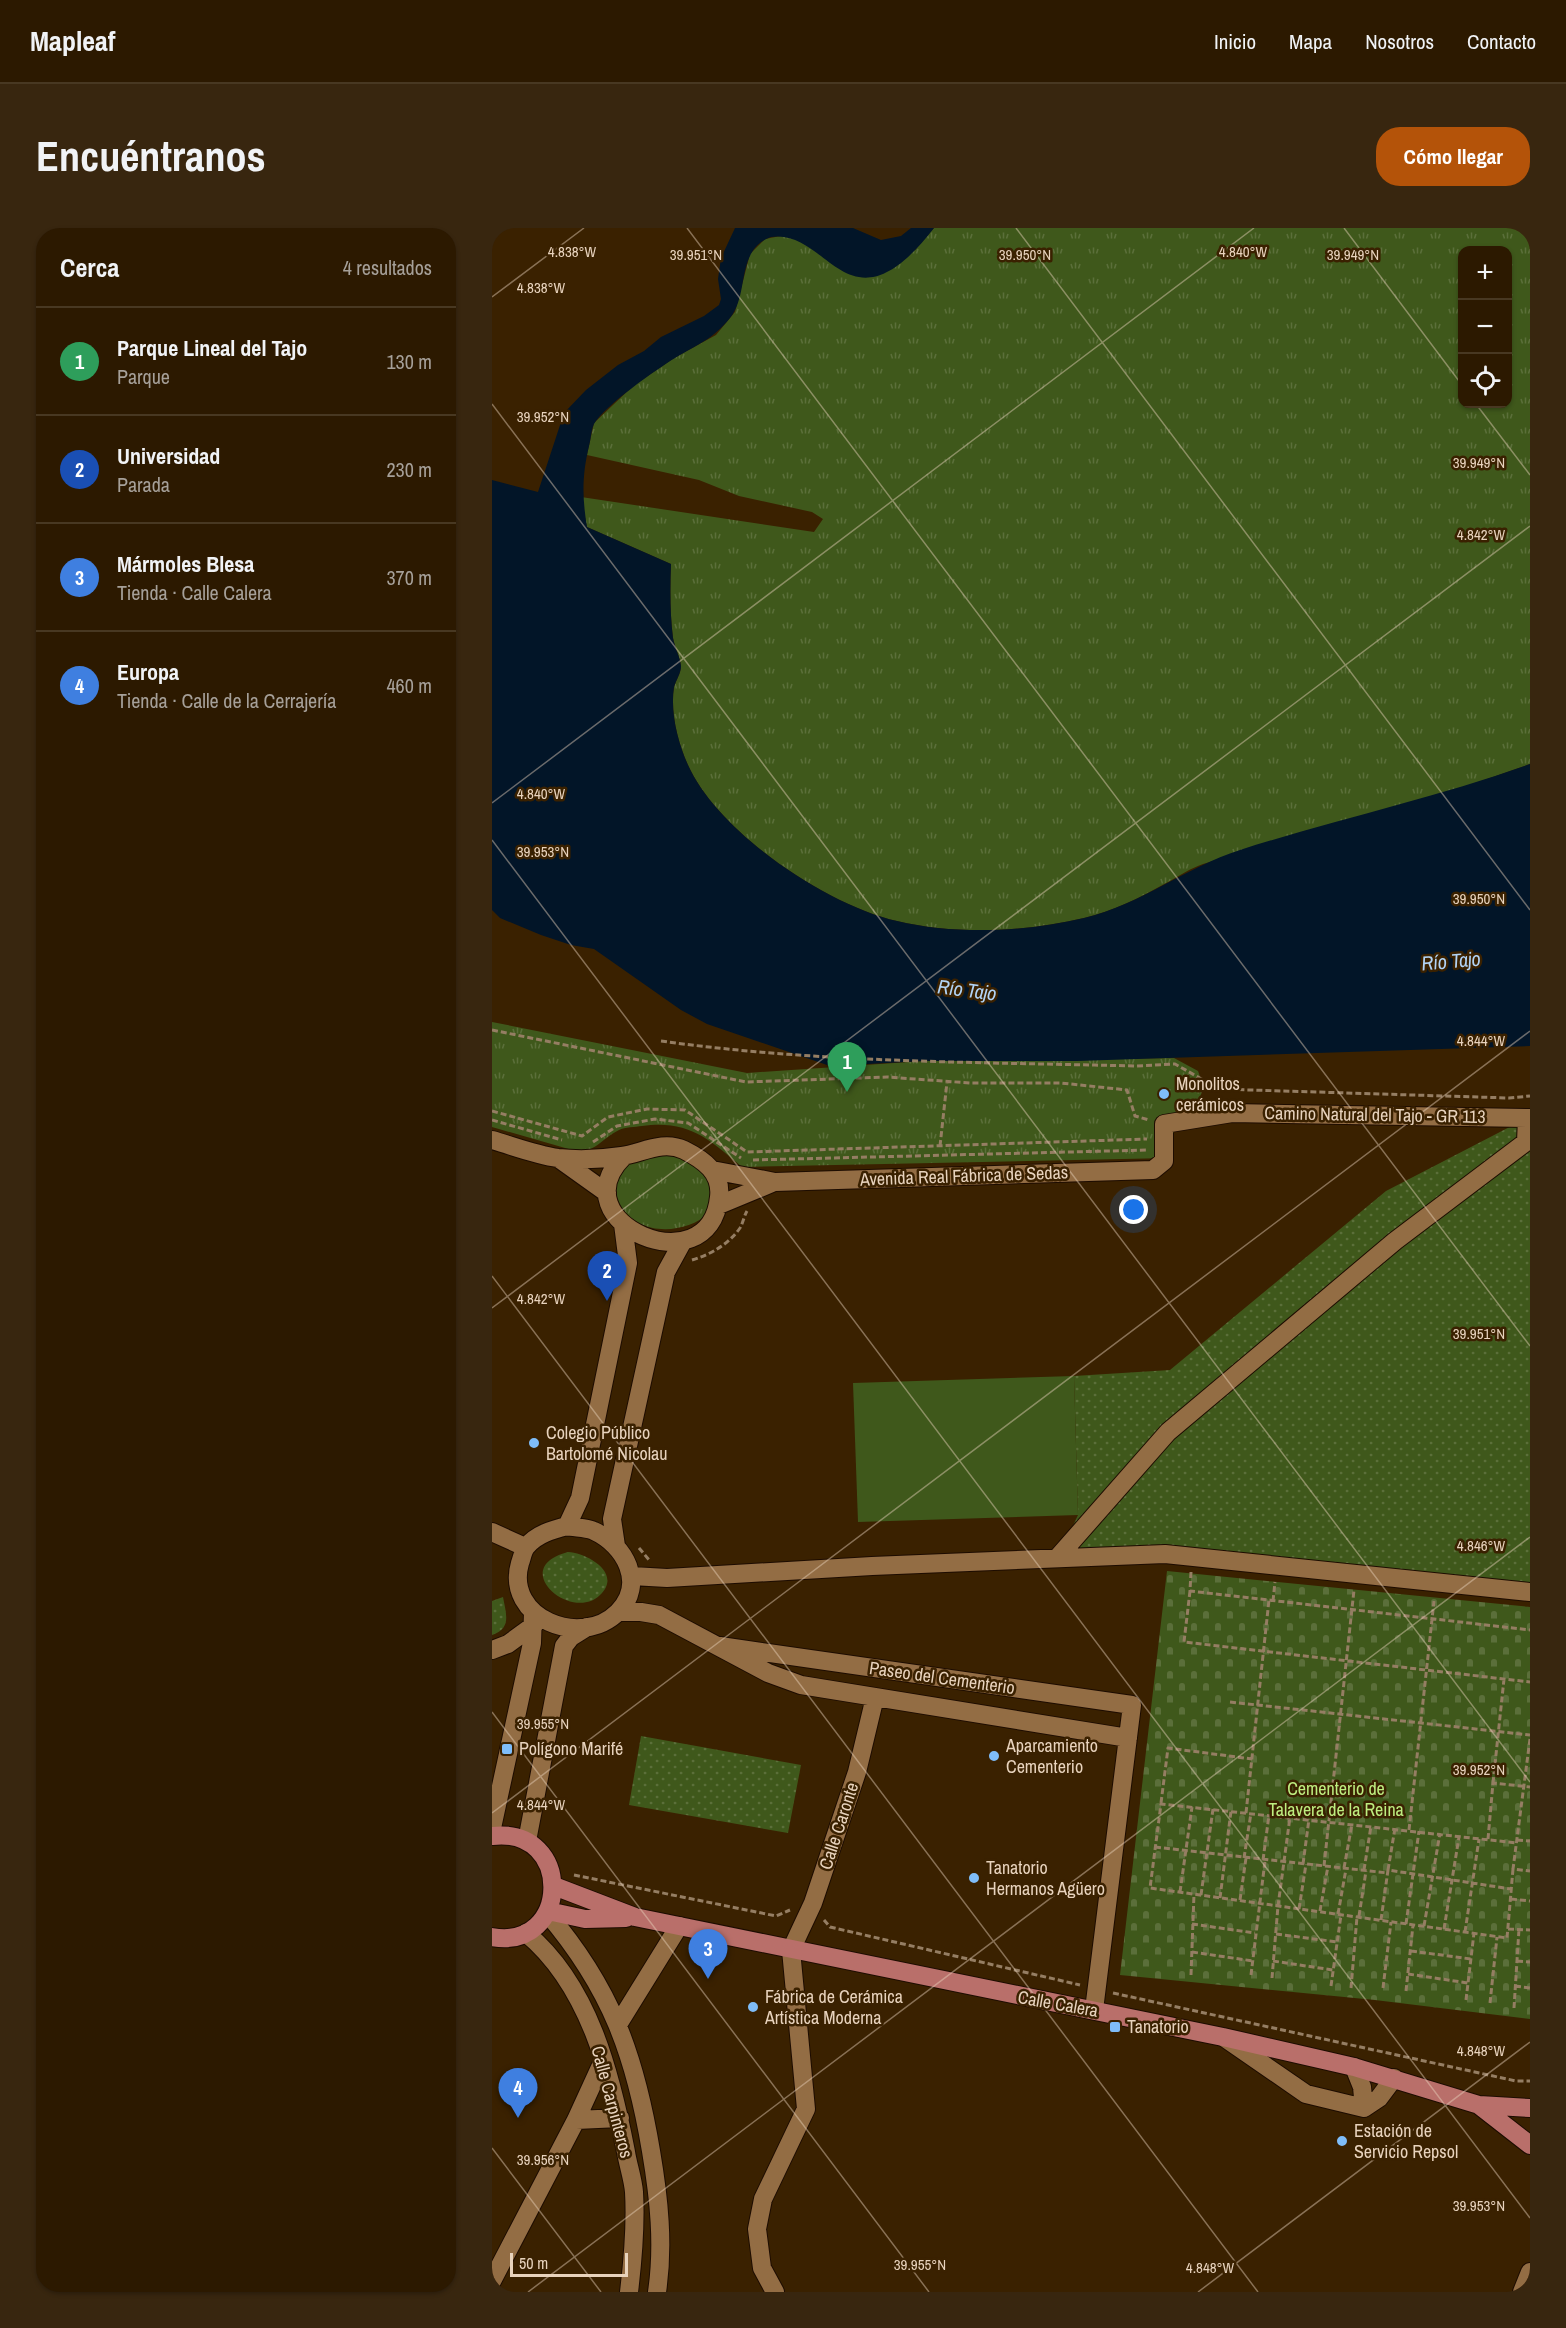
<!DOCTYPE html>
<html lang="es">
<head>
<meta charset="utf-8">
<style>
  :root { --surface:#2c1900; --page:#38260f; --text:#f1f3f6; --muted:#a6a099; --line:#483822; --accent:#b45309 }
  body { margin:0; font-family:"Archivo Narrow",sans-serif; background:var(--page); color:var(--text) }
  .controls { position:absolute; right:18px; top:18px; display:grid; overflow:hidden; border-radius:12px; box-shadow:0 2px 4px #0004 }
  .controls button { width:54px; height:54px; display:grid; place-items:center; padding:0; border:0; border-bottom:2px solid var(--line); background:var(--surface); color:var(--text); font:30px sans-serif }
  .scale { position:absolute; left:18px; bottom:15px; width:118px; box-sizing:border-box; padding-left:6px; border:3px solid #e8d3bd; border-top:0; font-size:16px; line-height:21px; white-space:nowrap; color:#e8d3bd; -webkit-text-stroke:4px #3a2100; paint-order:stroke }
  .you { position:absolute; left:642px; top:982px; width:21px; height:21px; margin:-15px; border:4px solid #fff; border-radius:50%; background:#1a73e8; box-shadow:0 0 0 9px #1a73e833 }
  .badge { display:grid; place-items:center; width:39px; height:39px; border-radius:50%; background:var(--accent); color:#fff; font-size:20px; font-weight:700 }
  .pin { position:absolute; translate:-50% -50px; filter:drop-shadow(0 2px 3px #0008) }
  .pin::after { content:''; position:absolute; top:32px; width:21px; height:18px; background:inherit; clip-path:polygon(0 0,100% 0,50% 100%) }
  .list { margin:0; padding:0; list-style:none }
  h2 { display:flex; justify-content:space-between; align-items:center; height:78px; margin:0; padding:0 24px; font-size:26px }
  h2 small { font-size:20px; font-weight:400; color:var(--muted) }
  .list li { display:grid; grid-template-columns:39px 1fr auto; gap:18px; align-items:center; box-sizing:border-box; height:108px; padding:0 24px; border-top:2px solid var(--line) }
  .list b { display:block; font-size:22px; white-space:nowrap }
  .list p { margin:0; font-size:20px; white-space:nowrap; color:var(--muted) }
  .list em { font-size:20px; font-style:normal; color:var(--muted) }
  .icon { flex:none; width:33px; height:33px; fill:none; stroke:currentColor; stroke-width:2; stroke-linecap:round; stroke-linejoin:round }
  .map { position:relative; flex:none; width:1038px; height:2064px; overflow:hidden; border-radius:24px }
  header { display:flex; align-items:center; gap:36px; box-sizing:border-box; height:84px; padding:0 30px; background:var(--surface); border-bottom:2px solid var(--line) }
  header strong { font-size:28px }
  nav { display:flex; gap:33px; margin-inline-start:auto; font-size:21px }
  .intro { display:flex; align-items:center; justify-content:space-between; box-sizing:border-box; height:144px; padding:0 36px }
  h1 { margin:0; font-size:42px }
  .button { padding:15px 27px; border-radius:24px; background:var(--accent); color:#fff; font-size:21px; font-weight:700 }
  main { display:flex; gap:36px; padding:0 36px }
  aside { flex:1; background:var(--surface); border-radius:24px; box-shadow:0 2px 4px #0004 }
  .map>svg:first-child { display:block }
</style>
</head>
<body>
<header>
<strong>Mapleaf</strong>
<nav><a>Inicio</a><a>Mapa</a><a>Nosotros</a><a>Contacto</a></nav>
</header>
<div class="intro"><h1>Encuéntranos</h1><a class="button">Cómo llegar</a></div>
<main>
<aside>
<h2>Cerca<small>4 resultados</small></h2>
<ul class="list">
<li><span class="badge" style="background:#2e9e5b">1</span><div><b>Parque Lineal del Tajo</b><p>Parque</p></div><em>130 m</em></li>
<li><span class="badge" style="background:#1a4fb4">2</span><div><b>Universidad</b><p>Parada</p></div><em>230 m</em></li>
<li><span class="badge" style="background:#3f7fe0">3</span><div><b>Mármoles Blesa</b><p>Tienda · Calle Calera</p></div><em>370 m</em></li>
<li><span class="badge" style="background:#3f7fe0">4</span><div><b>Europa</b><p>Tienda · Calle de la Cerrajería</p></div><em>460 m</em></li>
</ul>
</aside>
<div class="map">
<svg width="1038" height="2064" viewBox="0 0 1038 2064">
  <defs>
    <pattern id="grass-tufts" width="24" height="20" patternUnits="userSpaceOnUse" patternTransform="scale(1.5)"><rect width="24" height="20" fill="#3f581b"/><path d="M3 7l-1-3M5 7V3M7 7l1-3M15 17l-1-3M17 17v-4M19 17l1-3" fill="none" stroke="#5b6f3a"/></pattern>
    <pattern id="cemetery-stones" width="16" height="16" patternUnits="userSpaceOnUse" patternTransform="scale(1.5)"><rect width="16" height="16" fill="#3f581b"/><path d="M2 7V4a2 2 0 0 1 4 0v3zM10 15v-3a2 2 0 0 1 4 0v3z" fill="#5b6f3a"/></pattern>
    <pattern id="garden-dots" width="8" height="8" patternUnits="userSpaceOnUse" patternTransform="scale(1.5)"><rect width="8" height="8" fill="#3f581b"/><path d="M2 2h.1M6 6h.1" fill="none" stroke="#5b6f3a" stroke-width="1.8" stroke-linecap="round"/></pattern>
  </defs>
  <rect width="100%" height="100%" fill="#3a2100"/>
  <path fill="url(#grass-tufts)" fill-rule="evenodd" d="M442,0H1038V536C931,575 820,603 711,636C699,640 687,648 676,654C649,669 622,683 592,690C533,704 464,707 405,693C334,677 226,604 196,537C186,515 178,484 182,459C184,452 189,445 189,438C188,429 183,420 181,410C178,386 178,361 179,336L95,299L89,269L322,304L331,291L320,284L247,268L207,252L95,227L102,195L141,158L182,130L224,107L243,84L258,26L273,11L294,7L306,10L357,42L423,22ZM970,22H1016V176H970Z
    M0,794L255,845L432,833L682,830L706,843C718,875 701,870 687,892C680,902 679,918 677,930L250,939C216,910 196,892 150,898C143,899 133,899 127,902C112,909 104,923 87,924L0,899Z
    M179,927C200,932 210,943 222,960L218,985C191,1007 147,1009 127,976C123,968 123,957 121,948L144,928Z"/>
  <path fill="url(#cemetery-stones)" d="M675,1343L1038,1379V1791L883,1772L628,1747Z"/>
  <path fill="url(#garden-dots)" d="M1035,890H1038V1362L652,1327L566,1329L586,1287L582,1148L678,1142L894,963Z
    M76,1324C95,1325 131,1345 108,1367C80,1395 15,1340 76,1324Z
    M11,1369C14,1386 20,1400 0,1407V1373Z
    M149,1508L309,1537L296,1605L137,1577Z"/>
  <path fill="#3f581b" d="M582,1148L586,1287L366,1294L361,1155Z"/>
  <path fill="#021528" d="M243,0H361L389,12L409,8L419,0H442C356,111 337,0 279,9C243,22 258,66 238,90C220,112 206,116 183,130C165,141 112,178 102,196C99,202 99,211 97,218C90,247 90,269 95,299L179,336C178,361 178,386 181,410C183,420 188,429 189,438C189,445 184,452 182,459C178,484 186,515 196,537C226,604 334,677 405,693C464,707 533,704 592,690C648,677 694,639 748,622C845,591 943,570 1038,536V818L585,833H432L338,838L215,796L189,782L102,721L79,717L49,707L8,690L0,682V252L46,264L72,185L94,162L126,137L152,123L169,109L212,88L227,77L229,71L226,51L229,30Z"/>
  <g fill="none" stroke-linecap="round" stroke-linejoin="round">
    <defs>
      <path id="minor" d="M0,912C21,918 44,927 66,930C86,932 110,931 130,928C150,925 171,912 192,922C212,932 230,945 227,969C218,1060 64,995 132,928
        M66,930L115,965
        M220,942L283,954L661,942L672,933V896L740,885L1038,890
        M227,977L280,955
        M75,1298C83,1300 94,1299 102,1303C133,1317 154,1356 126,1384C89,1421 12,1390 28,1335C30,1330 31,1322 35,1318C45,1306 60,1302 75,1298Z
        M75,1298L88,1270L136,1035L131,996
        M0,1304L33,1319
        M124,1318L120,1291L174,1044L191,1013
        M566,1329L676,1204L903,1013L1034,914L1035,890
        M140,1348L175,1350L380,1338L673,1326L1038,1364
        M126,1384H149L167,1387L276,1445L309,1457L636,1510
        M228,1418L640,1477L602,1782
        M0,1422L16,1416L42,1397
        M0,1600L40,1415L41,1384
        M35,1613L72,1418L79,1409L95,1399
        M55,1685C119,1760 143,1827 159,1923C167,1970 172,2017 165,2064
        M34,1705C97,1757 119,1846 134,1924C136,1937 141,1951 142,1964C144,1998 141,2031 137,2064
        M127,1795L187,1698
        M733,1810L814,1866L872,1880L887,1870L902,1850
        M862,1839L870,1859L872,1880
        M84,1892L128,1890
        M0,2053L84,1892L111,1833
        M283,2064L270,2040L265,2001L271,1971L314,1881L299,1722L321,1675L365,1544L383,1469
        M1030,2064L1038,2044"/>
      <path id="major" d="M0,1608C82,1598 79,1723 0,1709
        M62,1658L143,1689L731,1809L862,1839L987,1877L1038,1880
        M56,1683L93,1691L134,1690
        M988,1878L1038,1917"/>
    </defs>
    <use href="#minor" stroke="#1d0c00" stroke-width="20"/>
    <use href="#major" stroke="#1d0c00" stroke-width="20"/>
    <path stroke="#957e63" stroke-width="3" stroke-dasharray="6 3" stroke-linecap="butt" d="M0,802L254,854L395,849L478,855H569L635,862L643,888L657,892
      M169,813C326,835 485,834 644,838L683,836L727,861L1017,870L1038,868
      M0,883L90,908L116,889L155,881L193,882L255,924L655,911
      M0,892L70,912
      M101,914L125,898L163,891L196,895L249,930
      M448,918L455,854
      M261,932L656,922
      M200,1032C219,1026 236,1017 248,1000C251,995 252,988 255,983
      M147,1320L158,1333
      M699,1344L698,1363L1038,1402
      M698,1363L692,1414L1038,1454
      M781,1373L783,1354
      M738,1474L1038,1507
      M1038,1511L1021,1641L1038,1643
      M1001,1555L1012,1451
      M669,1575L676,1520L760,1531
      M754,1585L777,1372
      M917,1602L942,1373
      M996,1611L1001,1555L1038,1559
      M1025,1612L1038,1613
      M663,1619L896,1645
      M752,1630L759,1585
      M771,1632L777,1587
      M811,1636L817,1591
      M832,1638L862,1362
      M852,1640L860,1596
      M1021,1641L1015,1710L658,1660L669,1576L1025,1615
      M872,1642L879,1598
      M896,1642L903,1600
      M82,1647L284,1688L298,1682
      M688,1664L700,1579
      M709,1667L721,1581
      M728,1670L739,1583
      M1019,1671L1038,1673
      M748,1672L754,1630
      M807,1681L814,1636
      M828,1683L836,1638
      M846,1686L854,1641
      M867,1688L874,1643
      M332,1692L338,1699L588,1757
      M889,1692L896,1642L1019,1661
      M700,1696L763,1705
      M914,1696L927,1603
      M932,1698L948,1605
      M952,1701L967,1609
      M1016,1701L1038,1702
      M973,1704L987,1611
      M784,1706L845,1714
      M919,1723L979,1731
      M700,1724L761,1733
      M781,1733L841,1742
      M1025,1733L1038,1734
      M916,1746L976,1755
      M699,1747L702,1666
      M759,1747L773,1633
      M780,1750L786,1678L798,1589
      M839,1758L849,1687
      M1023,1758L1038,1760
      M859,1760L865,1689
      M891,1760L899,1694
      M914,1763L921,1697
      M621,1765L1024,1853H1038
      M974,1772L982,1705
      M998,1775L1005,1709
      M1022,1780L1027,1701"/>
    <use href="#minor" stroke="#936d44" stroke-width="18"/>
    <use href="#major" stroke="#b96f6a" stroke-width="18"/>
  </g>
  <path fill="none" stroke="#e8d3bd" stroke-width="1.5" stroke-opacity="0.45" d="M195,0L1038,1118M524,0L1038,682M852,0L970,157M0,69L92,0M0,176L1038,1554M984,176L1038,247M0,575L762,0M0,612L1038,1990M0,1048L766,2064M0,1080L1038,298M0,1484L437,2064M0,1585L1038,803M0,1920L109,2064M36,2064L1038,1309M706,2064L1038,1814"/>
  <g fill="#7fbdf9" stroke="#3a2100" stroke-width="2">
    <circle cx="672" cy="866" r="6"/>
    <circle cx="42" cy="1215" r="6"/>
    <rect x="9" y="1515" width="12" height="12" rx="3"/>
    <circle cx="502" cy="1528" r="6"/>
    <circle cx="482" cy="1650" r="6"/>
    <circle cx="261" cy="1779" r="6"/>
    <rect x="617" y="1793" width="12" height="12" rx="3"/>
    <circle cx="850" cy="1913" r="6"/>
  </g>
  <g text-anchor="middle" stroke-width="5" stroke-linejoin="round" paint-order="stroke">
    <g font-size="18" fill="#e8d3bd" stroke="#3a2100" text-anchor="start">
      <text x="684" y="862">Monolitos<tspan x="684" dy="21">cerámicos</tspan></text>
      <text x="54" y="1211">Colegio Público<tspan x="54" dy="21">Bartolomé Nicolau</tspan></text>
      <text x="514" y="1524">Aparcamiento<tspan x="514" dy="21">Cementerio</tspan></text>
      <text x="27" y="1527">Polígono Marifé</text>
      <text x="494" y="1646">Tanatorio<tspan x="494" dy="21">Hermanos Agüero</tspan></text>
      <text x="273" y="1775">Fábrica de Cerámica<tspan x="273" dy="21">Artística Moderna</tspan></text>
      <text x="635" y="1805">Tanatorio</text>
      <text x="862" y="1909">Estación de<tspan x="862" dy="21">Servicio Repsol</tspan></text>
    </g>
    <g font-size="18" fill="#e8d3bd" stroke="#3a2100">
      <text transform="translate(883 887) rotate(1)" y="6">Camino Natural del Tajo - GR 113</text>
      <text transform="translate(472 948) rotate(-2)" y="6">Avenida Real Fábrica de Sedas</text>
      <text transform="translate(450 1450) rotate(8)" y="6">Paseo del Cementerio</text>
      <text transform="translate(347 1598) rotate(-72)" y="6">Calle Caronte</text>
      <text transform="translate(566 1776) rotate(10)" y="6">Calle Calera</text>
      <text transform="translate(120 1874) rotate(75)" y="6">Calle Carpinteros</text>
    </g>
    <g font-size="18" fill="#beee80" stroke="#3a2100">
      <text x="844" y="1567">Cementerio de<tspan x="844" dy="21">Talavera de la Reina</tspan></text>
    </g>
    <g font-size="20" font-style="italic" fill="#b2d4f6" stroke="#3a2100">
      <text transform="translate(959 733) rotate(-5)" y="7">Río Tajo</text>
      <text transform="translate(475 762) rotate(7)" y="7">Río Tajo</text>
    </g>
  </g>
  <g font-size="15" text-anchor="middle" fill="#e8d3bd" stroke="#3a2100" stroke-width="5" stroke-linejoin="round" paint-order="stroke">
    <text x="80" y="29">4.838°W</text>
    <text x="751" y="29">4.840°W</text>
    <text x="204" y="32">39.951°N</text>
    <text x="533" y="32">39.950°N</text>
    <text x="861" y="32">39.949°N</text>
    <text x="49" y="65">4.838°W</text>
    <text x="51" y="194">39.952°N</text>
    <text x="987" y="240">39.949°N</text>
    <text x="989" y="312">4.842°W</text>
    <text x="49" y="571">4.840°W</text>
    <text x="51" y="629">39.953°N</text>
    <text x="987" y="676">39.950°N</text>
    <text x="989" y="818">4.844°W</text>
    <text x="49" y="1076">4.842°W</text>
    <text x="987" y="1111">39.951°N</text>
    <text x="989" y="1323">4.846°W</text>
    <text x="51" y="1501">39.955°N</text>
    <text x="987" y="1547">39.952°N</text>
    <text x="49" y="1582">4.844°W</text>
    <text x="989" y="1828">4.848°W</text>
    <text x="51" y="1937">39.956°N</text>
    <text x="987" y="1983">39.953°N</text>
    <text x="428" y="2042">39.955°N</text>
    <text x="718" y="2045">4.848°W</text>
  </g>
</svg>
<div class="controls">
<button>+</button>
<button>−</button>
<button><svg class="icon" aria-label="locate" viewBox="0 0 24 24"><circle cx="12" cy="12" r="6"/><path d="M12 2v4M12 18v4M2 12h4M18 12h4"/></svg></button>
</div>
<div class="scale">50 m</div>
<div class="you"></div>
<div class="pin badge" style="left:355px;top:864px;background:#2e9e5b">1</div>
<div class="pin badge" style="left:115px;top:1073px;background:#1a4fb4">2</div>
<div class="pin badge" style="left:216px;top:1751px;background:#3f7fe0">3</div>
<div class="pin badge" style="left:26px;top:1890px;background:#3f7fe0">4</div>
</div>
</main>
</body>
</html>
